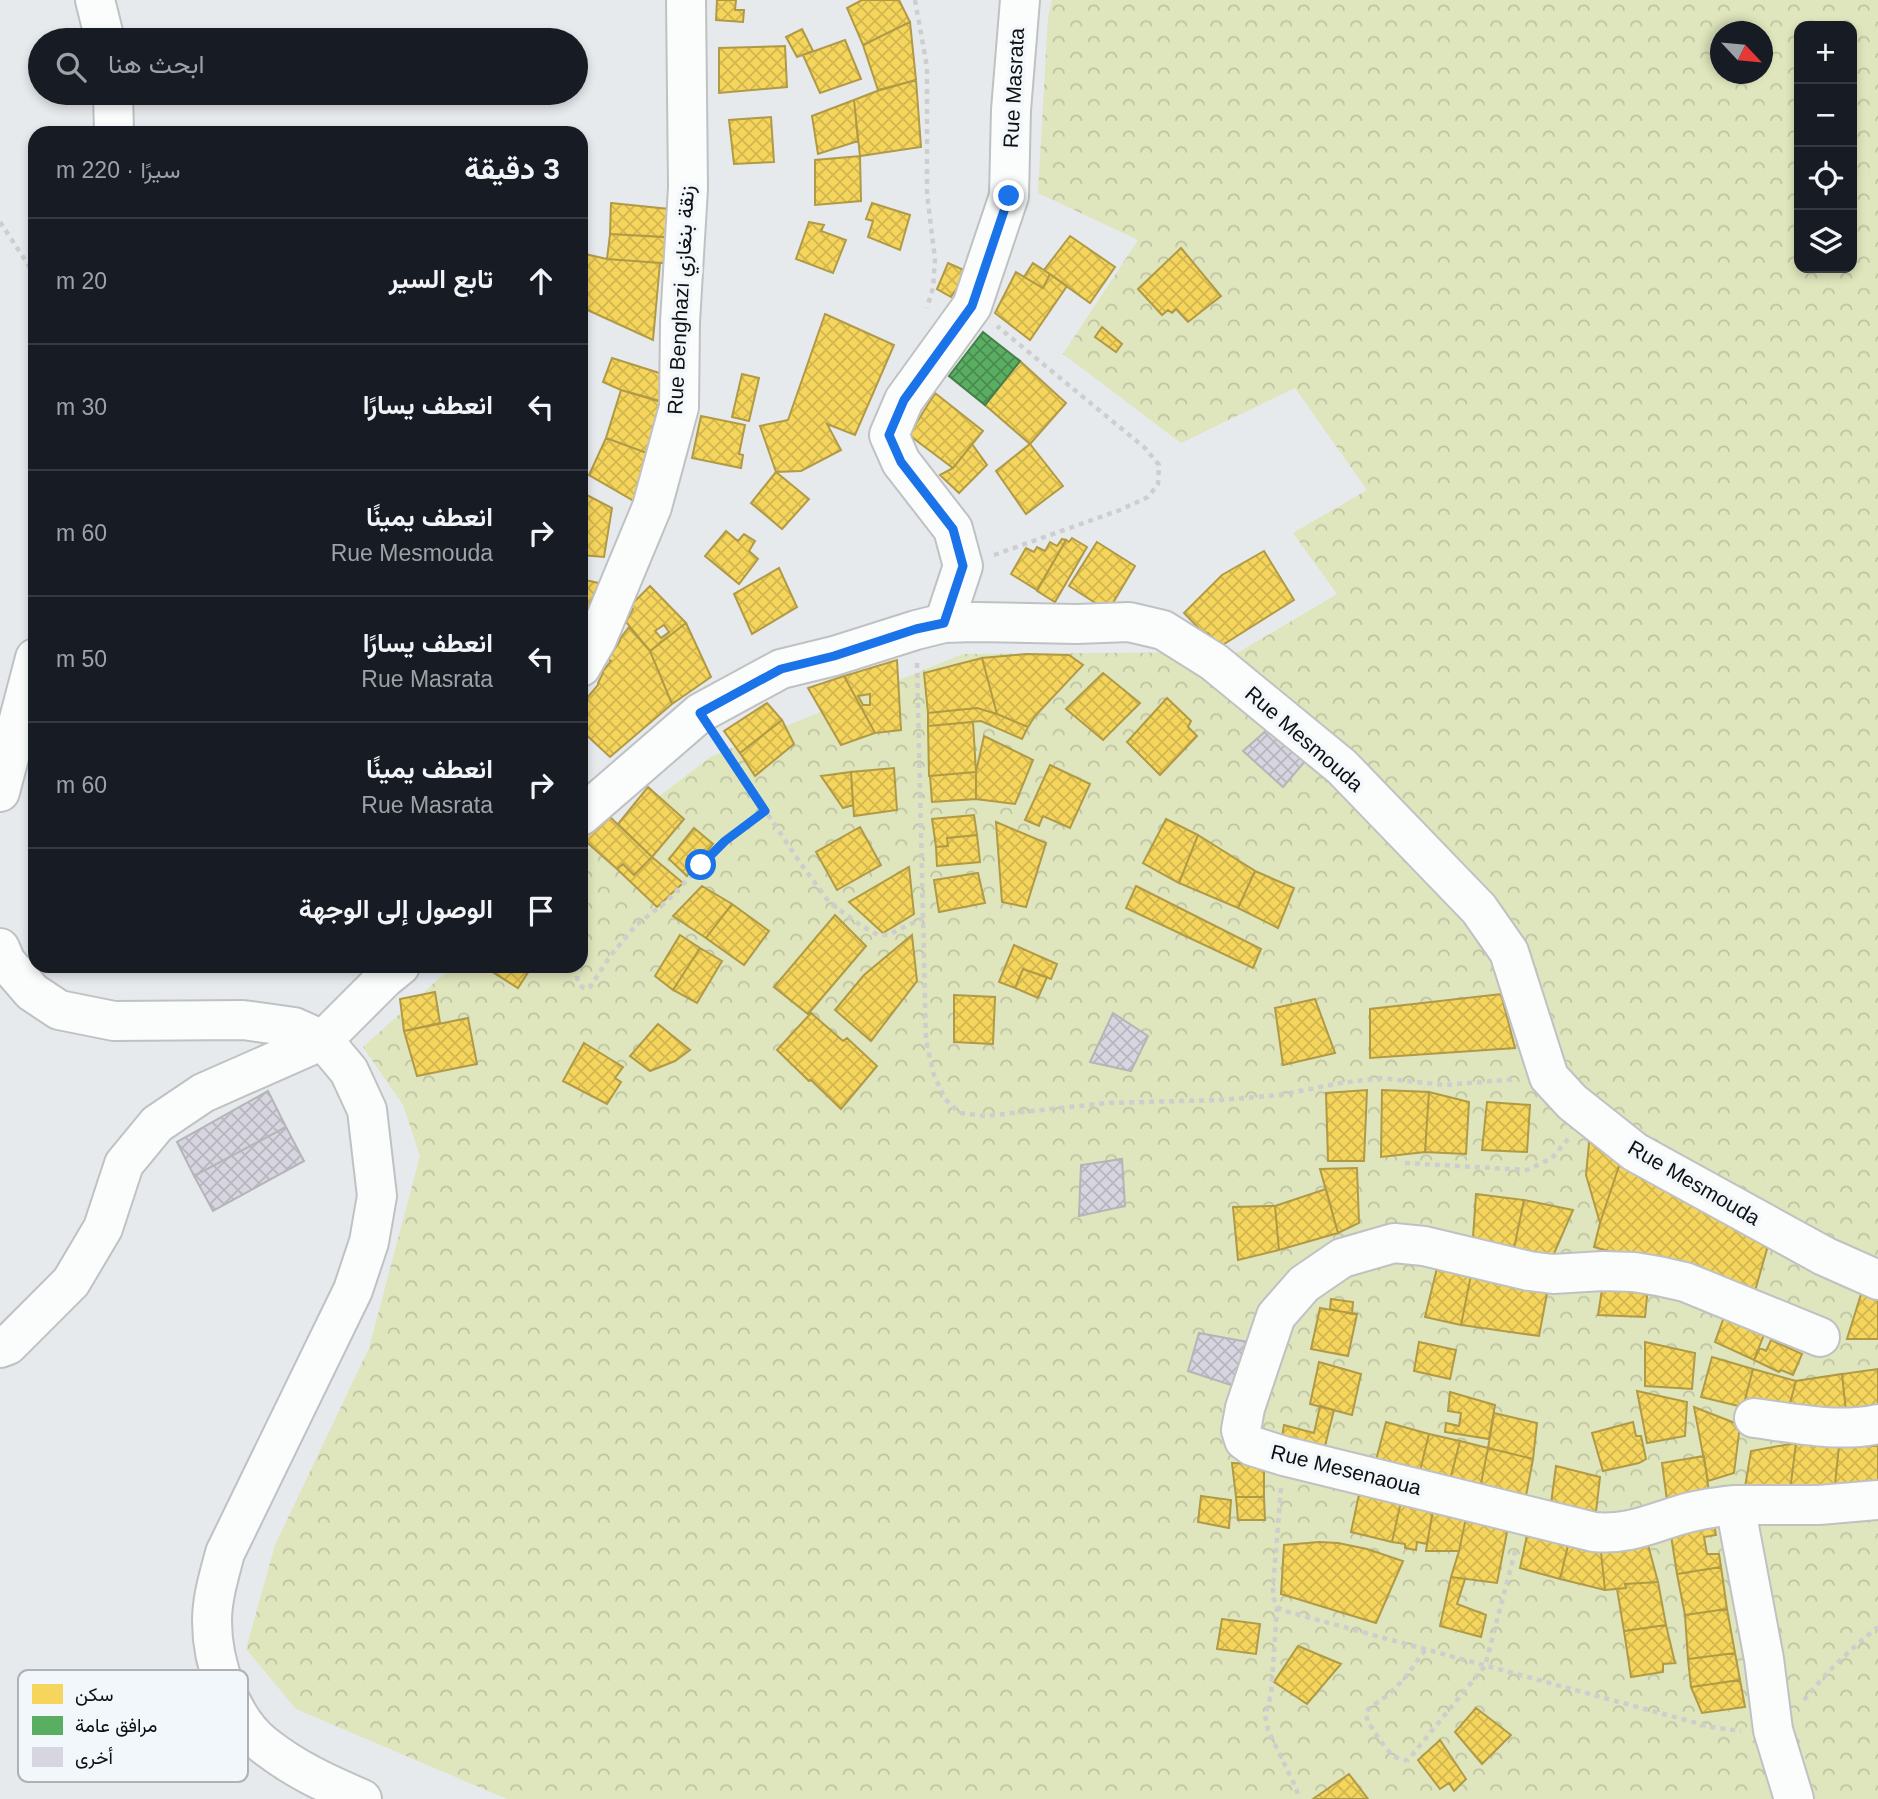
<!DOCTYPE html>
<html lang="ar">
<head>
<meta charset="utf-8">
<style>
  :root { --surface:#171b24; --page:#242831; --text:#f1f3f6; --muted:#9ea1a6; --line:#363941 }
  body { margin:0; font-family:Helvetica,Vazirmatn,sans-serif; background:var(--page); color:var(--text); direction:rtl }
  .controls { position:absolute; right:21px; top:21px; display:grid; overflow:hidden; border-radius:14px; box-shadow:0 4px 10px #0003 }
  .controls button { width:63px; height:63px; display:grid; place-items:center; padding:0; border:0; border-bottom:2px solid var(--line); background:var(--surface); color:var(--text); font:35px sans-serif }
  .compass { position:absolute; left:1710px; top:21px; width:63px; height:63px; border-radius:50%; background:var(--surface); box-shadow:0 4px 10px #0003; rotate:116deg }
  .stop { position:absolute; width:21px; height:21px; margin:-16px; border:5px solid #1a73e8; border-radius:50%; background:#fff }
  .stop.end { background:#1a73e8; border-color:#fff; box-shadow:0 2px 7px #0008 }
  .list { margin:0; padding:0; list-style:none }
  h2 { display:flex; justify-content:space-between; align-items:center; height:91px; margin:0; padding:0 28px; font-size:30px }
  h2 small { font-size:23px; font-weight:400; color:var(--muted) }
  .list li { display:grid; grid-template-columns:46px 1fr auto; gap:21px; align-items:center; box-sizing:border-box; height:126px; padding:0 28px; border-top:2px solid var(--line) }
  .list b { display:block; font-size:26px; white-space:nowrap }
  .list p { margin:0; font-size:23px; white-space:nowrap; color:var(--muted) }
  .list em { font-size:23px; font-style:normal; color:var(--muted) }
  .icon { flex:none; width:38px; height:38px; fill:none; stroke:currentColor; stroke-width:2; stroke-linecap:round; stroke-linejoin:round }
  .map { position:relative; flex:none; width:1878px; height:1799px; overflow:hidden; direction:ltr }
  .search { position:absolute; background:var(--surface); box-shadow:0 4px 10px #0003; left:28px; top:28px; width:560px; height:77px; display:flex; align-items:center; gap:18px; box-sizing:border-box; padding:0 24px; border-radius:38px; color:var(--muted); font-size:26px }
  .panel { position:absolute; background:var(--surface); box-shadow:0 4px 10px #0003; left:28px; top:126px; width:560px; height:847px; border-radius:21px; direction:rtl }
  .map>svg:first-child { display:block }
</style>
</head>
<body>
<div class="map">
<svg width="1878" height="1799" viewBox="0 0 1878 1799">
  <defs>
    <pattern id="forest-crowns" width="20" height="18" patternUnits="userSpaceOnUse" patternTransform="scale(1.75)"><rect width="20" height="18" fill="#dfe5bc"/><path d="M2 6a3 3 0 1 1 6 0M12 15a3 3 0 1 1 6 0" fill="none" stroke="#bec3a1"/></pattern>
    <pattern id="homes-cross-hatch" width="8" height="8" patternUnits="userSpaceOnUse" patternTransform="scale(1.75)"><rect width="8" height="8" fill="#f6d55c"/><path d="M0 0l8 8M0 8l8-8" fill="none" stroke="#d2b64f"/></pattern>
    <pattern id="public-cross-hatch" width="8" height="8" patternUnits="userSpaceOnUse" patternTransform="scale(1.75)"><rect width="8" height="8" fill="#5aae61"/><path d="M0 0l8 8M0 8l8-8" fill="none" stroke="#498c4f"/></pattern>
    <pattern id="building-cross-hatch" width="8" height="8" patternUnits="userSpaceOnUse" patternTransform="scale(1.75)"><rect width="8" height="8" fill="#d7d5df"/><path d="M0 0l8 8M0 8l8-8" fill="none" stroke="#b7b6be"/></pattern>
  </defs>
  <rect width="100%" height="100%" fill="#e7eaed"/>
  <path fill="url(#forest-crowns)" fill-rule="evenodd" d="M1052,0H1878V1799H507L296,1709L246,1649L275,1545L369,1348L420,1156L403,1105L363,1047L453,966H581V855L712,756L963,654L1239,652L1337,594L1293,533L1367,490L1295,388L1181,443L1063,354L1138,240L1038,193L1048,17ZM1799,26H1852V268H1799ZM1720,32H1762V74H1720Z"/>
  <path fill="url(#homes-cross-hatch)" stroke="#b09a46" stroke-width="2" fill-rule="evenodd" d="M717,0H736L735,10H744L743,22L716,20Z
    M862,0H899L910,22L863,45L847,8Z
    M910,22L916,80L878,90L863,45Z
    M802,29L813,51L797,57L786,37Z
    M845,40L861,79L820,93L803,55Z
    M785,46L787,87L719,93V48Z
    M916,80L921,147L860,156L854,100L877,91Z
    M854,100L858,141L818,154L812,116Z
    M771,117L774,162L734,164L729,120Z
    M860,156L861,201L815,205V160Z
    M611,203L669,209L667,237L610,234Z
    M872,203L910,215L900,250L868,237L873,221L866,219Z
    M809,222L824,225L821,231L846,240L833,273L796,259Z
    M610,234L678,238L676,264L607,259Z
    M1070,236L1115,267L1090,303L1044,270Z
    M1181,248L1221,296L1188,322L1176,309L1172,313L1168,310L1162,315L1138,289Z
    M581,253L607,259L660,263L653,340L581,307Z
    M948,263L968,272L951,297L937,289Z
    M1033,263L1050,274L1043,288L1024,277Z
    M1016,272L1043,288L1050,274L1067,286L1030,340L995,313Z
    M825,314L894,345L855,435L827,424L841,450L801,471L776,472L760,426L788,420Z
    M1102,327L1122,344L1116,352L1095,337Z
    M612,358L672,377L664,402L621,390L603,382Z
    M1020,361L1066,403L1030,444L985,405Z
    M742,374L759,378L749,421L732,417Z
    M621,390L671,405L655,456L606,438Z
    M935,393L983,431L953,468L909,435Z
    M701,416L745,425L739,454L743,455L741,468L692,458Z
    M606,438L655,456L634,501L589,475Z
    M972,444L987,465L959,493L940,475L953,468Z
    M1030,444L1063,486L1026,514L996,471Z
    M776,472L809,499L782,529L751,503Z
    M581,492L612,508L604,557L581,555Z
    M726,531L738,541L744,534L755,541L749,551L758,559L739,584L705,556Z
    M1072,538L1087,547L1055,602L1037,591L1066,540L1069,542Z
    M1062,539L1066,540L1037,590L1011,574L1026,548L1034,552L1037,547L1045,551L1050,542L1057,546Z
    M1097,542L1135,566L1108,611L1069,586Z
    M1264,551L1294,600L1221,646L1208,633L1206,636L1184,613L1222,575Z
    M779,568L797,607L752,634L734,594Z
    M581,579L603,584L581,650V622L587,623L590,613L581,610Z
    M650,586L686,623L650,651L626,622L633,609L630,606ZM664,625L669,632L661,638L655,631Z
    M686,623L711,677L672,704L650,651Z
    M629,627L650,651L672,704L610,757L581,730V705L598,685V683L603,673L602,672L611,661L608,659L620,641L619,640Z
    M1026,654L1069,655L1083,665L1035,716L1028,727L997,714L982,658Z
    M982,658L997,714L977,708L928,713L924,673Z
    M897,660L901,730L875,733L844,676ZM870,694V705H863L858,696Z
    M1103,673L1140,703L1103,740L1066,709Z
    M844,676L875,733L841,745L808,688Z
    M1167,698L1191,721L1188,727L1197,736L1160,775L1127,742Z
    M767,703L782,720L740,753L724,731Z
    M977,708L997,714L1028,727L1022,739L981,721L928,726V713Z
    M782,720L794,744L755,776L740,753Z
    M973,722L976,772L929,776L928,726Z
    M984,736L1033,760L1015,804L976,799V772Z
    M1050,765L1090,784L1070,828L1043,816L1039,826L1025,820Z
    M894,768L897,810L854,816L851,772Z
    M851,772L853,805L843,808L821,776Z
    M976,772V799L932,802L930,776Z
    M648,787L684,819L652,857L618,824Z
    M974,815L977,835L947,838L948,846L936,847L932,819Z
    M610,817L652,857L634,875L623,864L617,869L582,838Z
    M1166,819L1198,835L1179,883L1143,863Z
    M996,822L1046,843L1026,907L1002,902Z
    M860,827L881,865L837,890L816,852Z
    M694,828L713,844L687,876L669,859Z
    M977,835L980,862L937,866L936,847L948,846L947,838Z
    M1198,835L1255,871L1238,908L1179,883Z
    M652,857L683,883L657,907L617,869L623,864L634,875Z
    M909,867L914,914L883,933L849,902Z
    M1255,871L1294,888L1278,928L1238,908Z
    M978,873L985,903L939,912L934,880Z
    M702,886L732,904L706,938L673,916Z
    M1136,886L1261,949L1253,968L1126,908Z
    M732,904L769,931L744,965L706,938Z
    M835,915L866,946L808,1014L774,987Z
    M680,935L700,948L673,990L655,976Z
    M912,935L917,981L871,1041L835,1010L864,975Z
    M1014,945L1057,964L1051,979L1023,969L1015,988L999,982Z
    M700,948L722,961L697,1003L673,990Z
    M483,966H532L518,988Z
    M1023,969L1047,977L1038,998L1015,988Z
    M435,992L440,1023L404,1031L400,999Z
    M1501,994L1515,1048L1370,1058V1009Z
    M954,995L995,997L993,1044L954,1042Z
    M1315,999L1335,1053L1283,1065L1275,1008Z
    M811,1013L843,1041L847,1038L877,1066L841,1109L811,1080L809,1081L777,1050Z
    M468,1018L477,1064L417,1076L404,1031Z
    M658,1024L690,1050L675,1061L650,1071L630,1056Z
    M584,1043L623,1067L615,1078L621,1082L607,1104L563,1081Z
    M1367,1090L1364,1161H1328L1326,1093Z
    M1382,1090L1429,1092L1425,1152L1381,1157Z
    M1429,1092L1469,1102L1466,1154L1425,1152Z
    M1487,1102L1530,1105L1527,1152L1482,1150Z
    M1590,1133L1623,1154L1600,1223L1586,1175Z
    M1623,1154L1769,1242L1755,1291L1594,1247L1600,1223Z
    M1357,1168L1359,1223L1338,1233L1320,1169Z
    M1326,1189L1338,1233L1279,1250L1275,1206Z
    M1476,1194L1524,1200L1512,1258L1472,1252Z
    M1524,1200L1573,1210L1549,1265L1512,1258Z
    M1275,1206L1279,1250L1238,1260L1233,1207Z
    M1437,1268L1471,1275L1461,1325L1425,1317Z
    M1471,1275L1548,1288L1539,1336L1461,1325Z
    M1603,1283L1648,1287L1645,1317L1598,1315Z
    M1863,1288L1878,1293V1339H1847Z
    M1331,1299L1353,1302L1352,1314L1330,1309Z
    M1320,1308L1357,1314L1348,1356L1311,1349Z
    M1725,1314L1765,1332L1754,1360L1715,1342Z
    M1771,1340L1802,1354L1793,1375L1781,1370L1779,1372L1754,1360L1760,1348L1766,1351Z
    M1419,1342L1456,1350L1450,1379L1414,1371Z
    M1645,1342L1695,1353L1692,1389L1645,1386Z
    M1712,1357L1753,1369L1743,1407L1701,1397Z
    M1319,1362L1361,1374L1352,1415L1310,1404Z
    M1753,1369L1796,1381L1786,1418L1743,1407Z
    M1878,1369V1418L1847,1421L1842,1374Z
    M1842,1374L1847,1421L1786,1418L1796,1381Z
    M1637,1391L1687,1402L1685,1436L1647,1443Z
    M1450,1392L1495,1405L1489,1439L1445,1432L1446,1423L1459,1426L1461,1413L1448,1411Z
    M1320,1406L1334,1410L1323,1454L1281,1443L1284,1425L1314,1433Z
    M1694,1407L1740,1425L1734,1473L1708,1481Z
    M1494,1413L1537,1423L1533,1459L1488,1448Z
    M1386,1422L1429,1434L1418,1479L1374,1468Z
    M1633,1422L1636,1436H1641L1646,1459L1639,1463L1603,1471L1592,1433Z
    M1429,1434L1460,1441L1448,1488L1418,1479Z
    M1460,1441L1488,1448L1479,1494L1448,1488Z
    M1796,1443L1790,1491L1745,1487L1751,1451Z
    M1796,1443L1839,1446L1834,1494L1790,1491Z
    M1839,1446H1878V1492L1834,1494Z
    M1488,1448L1533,1459L1525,1501L1479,1494Z
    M1704,1456L1710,1499L1668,1508L1662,1463Z
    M1232,1463L1264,1464V1497H1236Z
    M1556,1466L1600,1477L1595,1520L1550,1511Z
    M1361,1485L1402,1497L1392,1542L1351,1532Z
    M1201,1496L1231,1500L1229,1528L1198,1522Z
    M1236,1497H1264L1265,1520H1238Z
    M1402,1497L1434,1504L1427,1544L1417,1542L1416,1550L1405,1548V1544L1392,1542Z
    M1434,1504L1467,1513L1459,1551H1426Z
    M1467,1513L1509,1522L1497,1583L1451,1577L1459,1551Z
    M1714,1524L1716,1535L1704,1537L1707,1554H1719L1721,1567L1677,1574L1670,1529Z
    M1529,1526L1570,1537L1560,1579L1520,1568Z
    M1570,1537L1600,1543L1605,1590L1560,1579Z
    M1647,1541L1658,1582L1625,1584L1626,1588L1605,1590L1600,1543Z
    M1319,1542L1338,1543L1367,1549L1403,1561L1376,1623L1281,1594L1284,1545Z
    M1721,1567L1727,1609L1685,1615L1677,1574Z
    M1451,1577L1465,1579L1457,1604L1486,1615L1481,1637L1440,1626Z
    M1658,1582L1666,1625L1624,1631L1617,1589L1626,1588L1625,1584Z
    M1727,1609L1735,1653L1688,1659L1685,1615Z
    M1222,1619L1260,1624L1256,1654L1217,1649Z
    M1666,1625L1675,1663L1663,1664V1672L1631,1677L1624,1631Z
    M1298,1646L1341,1664L1307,1704L1274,1682Z
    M1735,1653L1740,1680L1691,1687L1688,1659Z
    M1740,1680L1745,1707L1702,1713L1691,1687Z
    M1476,1708L1511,1735L1482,1764L1455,1732Z
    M1440,1740L1466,1779L1454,1791L1449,1783L1440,1789L1418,1760Z
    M1349,1774L1368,1799H1313Z"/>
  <path fill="url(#public-cross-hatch)" stroke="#437f49" stroke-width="2" d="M983,332L1020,361L985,405L949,376Z"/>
  <path fill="url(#building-cross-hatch)" stroke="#b3b5b7" stroke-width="2" d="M1269,728L1306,760L1283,787L1243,751Z
    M1113,1013L1148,1036L1131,1071L1090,1062Z
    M268,1091L286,1127L194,1176L177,1142Z
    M286,1127L304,1161L213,1211L194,1176Z
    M1122,1159L1125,1206L1079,1216L1081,1165Z
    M1199,1333L1248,1342L1234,1386L1188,1371Z"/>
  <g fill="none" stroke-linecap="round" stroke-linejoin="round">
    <defs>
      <path id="minor" d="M944,623L963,566L953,529L901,462L889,435L904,400L972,306L1009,196L1011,110L1020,0
        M581,667L597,639L652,507L679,407L680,322L688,188L686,0
        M581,816L700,713L781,669L834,656L916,630L944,623L976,622L1077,624L1129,622L1163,630L1214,662L1342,767L1479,909L1509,952L1549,1077L1572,1102L1635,1152L1824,1256L1878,1280
        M0,1348L8,1345L71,1282L103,1228L124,1164L157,1124L203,1093L323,1040L385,978L400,966
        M1754,1418C1794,1423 1837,1433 1878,1424
        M1735,1505C1716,1507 1699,1509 1680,1515C1649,1524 1628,1535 1594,1532L1284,1456L1252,1446L1244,1440L1241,1430L1245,1408L1276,1316L1304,1284L1342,1258L1394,1243L1424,1246L1529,1271L1553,1274L1603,1271L1634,1272L1658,1276L1685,1282L1820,1337
        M1794,1799L1773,1730L1764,1659L1735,1505H1819L1878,1500"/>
      <path id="major" d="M95,0L105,40
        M113,93L114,133
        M0,792L35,658
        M0,948L6,962L32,992L59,1010L114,1021L243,1020L294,1027L323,1040L349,1071L367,1110L377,1196L369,1242L353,1290L225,1553C219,1576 212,1598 212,1621C212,1663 231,1719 264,1745C294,1769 327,1784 362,1799"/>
    </defs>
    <use href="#minor" stroke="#bfc1c3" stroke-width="42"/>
    <use href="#major" stroke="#bfc1c3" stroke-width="42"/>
    <path stroke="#cececf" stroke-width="4.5" stroke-dasharray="5 5" stroke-linecap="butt" d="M915,0L927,67V194L935,259L933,288L927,308
      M0,222L31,269L35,280
      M994,555L1120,510L1148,497L1158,484L1159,465L1145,448L997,326
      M917,663L926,1041L934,1075L945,1099L960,1113L985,1116L1107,1103L1220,1100L1279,1095L1341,1083L1380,1078L1445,1085L1517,1079
      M718,740L801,864L829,902L860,925L878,935H888L923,918
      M576,966C577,976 576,985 586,989L590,987L611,955L636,925L666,902L725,841L765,811
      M1405,1163L1527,1170L1552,1158L1568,1139
      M1281,1488L1273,1587V1597L1277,1607L1285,1611L1711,1727L1741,1731
      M1277,1607L1271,1695L1265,1715L1268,1730L1296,1788L1299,1799
      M1425,1650L1405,1678L1388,1695L1368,1709L1366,1715L1368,1722C1378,1735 1389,1762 1408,1760L1485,1666L1516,1548
      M1804,1700C1826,1673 1850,1649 1878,1627"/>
    <use href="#minor" stroke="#fbfcfc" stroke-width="38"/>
    <use href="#major" stroke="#fbfcfc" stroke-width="38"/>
  </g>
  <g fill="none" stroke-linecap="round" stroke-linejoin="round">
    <path stroke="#1a73e8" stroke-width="9" d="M701,865L725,841L765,811L700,713L781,669L834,656L916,629L944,623L963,566L953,529L901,462L889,435L904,400L972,306L1009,196"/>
  </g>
  <g text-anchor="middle" stroke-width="7" stroke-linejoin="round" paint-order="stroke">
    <g font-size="21" fill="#0e1011" stroke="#f2f7fc">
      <text transform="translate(1014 88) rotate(-87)" y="7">Rue Masrata</text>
      <text transform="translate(681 300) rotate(-87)" y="7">Rue Benghazi زنقة بنغازي</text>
      <text transform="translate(1304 739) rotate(41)" y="7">Rue Mesmouda</text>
      <text transform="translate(1694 1183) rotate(30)" y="7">Rue Mesmouda</text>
      <text transform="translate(1346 1470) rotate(14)" y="7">Rue Mesenaoua</text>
    </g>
  </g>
  <rect x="18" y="1670" width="230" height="112" rx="10" fill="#f2f7fc" stroke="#aeb2b6" stroke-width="2"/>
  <rect x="32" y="1684" width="31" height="20" fill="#f6d55c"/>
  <rect x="32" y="1716" width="31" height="19" fill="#5aae61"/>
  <rect x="32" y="1747" width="31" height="20" fill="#d7d5df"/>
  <g font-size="19" fill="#0e1011">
    <text x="75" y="1701">سكن</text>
    <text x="75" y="1732">مرافق عامة</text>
    <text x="75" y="1764">أخرى</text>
  </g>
</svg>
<div class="controls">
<button>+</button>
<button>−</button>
<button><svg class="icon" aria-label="locate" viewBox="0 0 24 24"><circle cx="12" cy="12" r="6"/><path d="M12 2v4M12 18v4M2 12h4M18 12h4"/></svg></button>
<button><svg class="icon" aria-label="layers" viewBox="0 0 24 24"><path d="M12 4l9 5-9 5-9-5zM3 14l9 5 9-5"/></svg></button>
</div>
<svg class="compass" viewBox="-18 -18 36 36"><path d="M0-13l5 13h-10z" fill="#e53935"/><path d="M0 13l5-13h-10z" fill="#9ea1a6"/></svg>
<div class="stop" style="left:701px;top:865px"></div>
<div class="stop end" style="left:1009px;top:196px"></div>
<div class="search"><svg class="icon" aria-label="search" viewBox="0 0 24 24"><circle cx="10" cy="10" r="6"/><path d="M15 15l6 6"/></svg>ابحث هنا</div>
<section class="panel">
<h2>3 دقيقة<small>سيرًا · 220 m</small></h2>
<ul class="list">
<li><svg class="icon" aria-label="ahead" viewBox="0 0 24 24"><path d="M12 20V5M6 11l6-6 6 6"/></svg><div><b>تابع السير</b></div><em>20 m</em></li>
<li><svg class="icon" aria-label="left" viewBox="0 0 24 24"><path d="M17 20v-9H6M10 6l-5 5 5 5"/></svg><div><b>انعطف يسارًا</b></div><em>30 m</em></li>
<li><svg class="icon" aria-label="right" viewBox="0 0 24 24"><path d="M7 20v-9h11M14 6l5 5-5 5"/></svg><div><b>انعطف يمينًا</b><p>Rue Mesmouda</p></div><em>60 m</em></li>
<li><svg class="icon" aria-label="left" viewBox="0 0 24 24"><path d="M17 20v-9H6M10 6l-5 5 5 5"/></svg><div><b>انعطف يسارًا</b><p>Rue Masrata</p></div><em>50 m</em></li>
<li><svg class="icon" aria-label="right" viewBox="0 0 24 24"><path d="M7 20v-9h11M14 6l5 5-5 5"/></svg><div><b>انعطف يمينًا</b><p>Rue Masrata</p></div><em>60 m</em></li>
<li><svg class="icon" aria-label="arrive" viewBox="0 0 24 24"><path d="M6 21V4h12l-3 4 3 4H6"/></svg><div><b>الوصول إلى الوجهة</b></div></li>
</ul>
</section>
</div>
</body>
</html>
